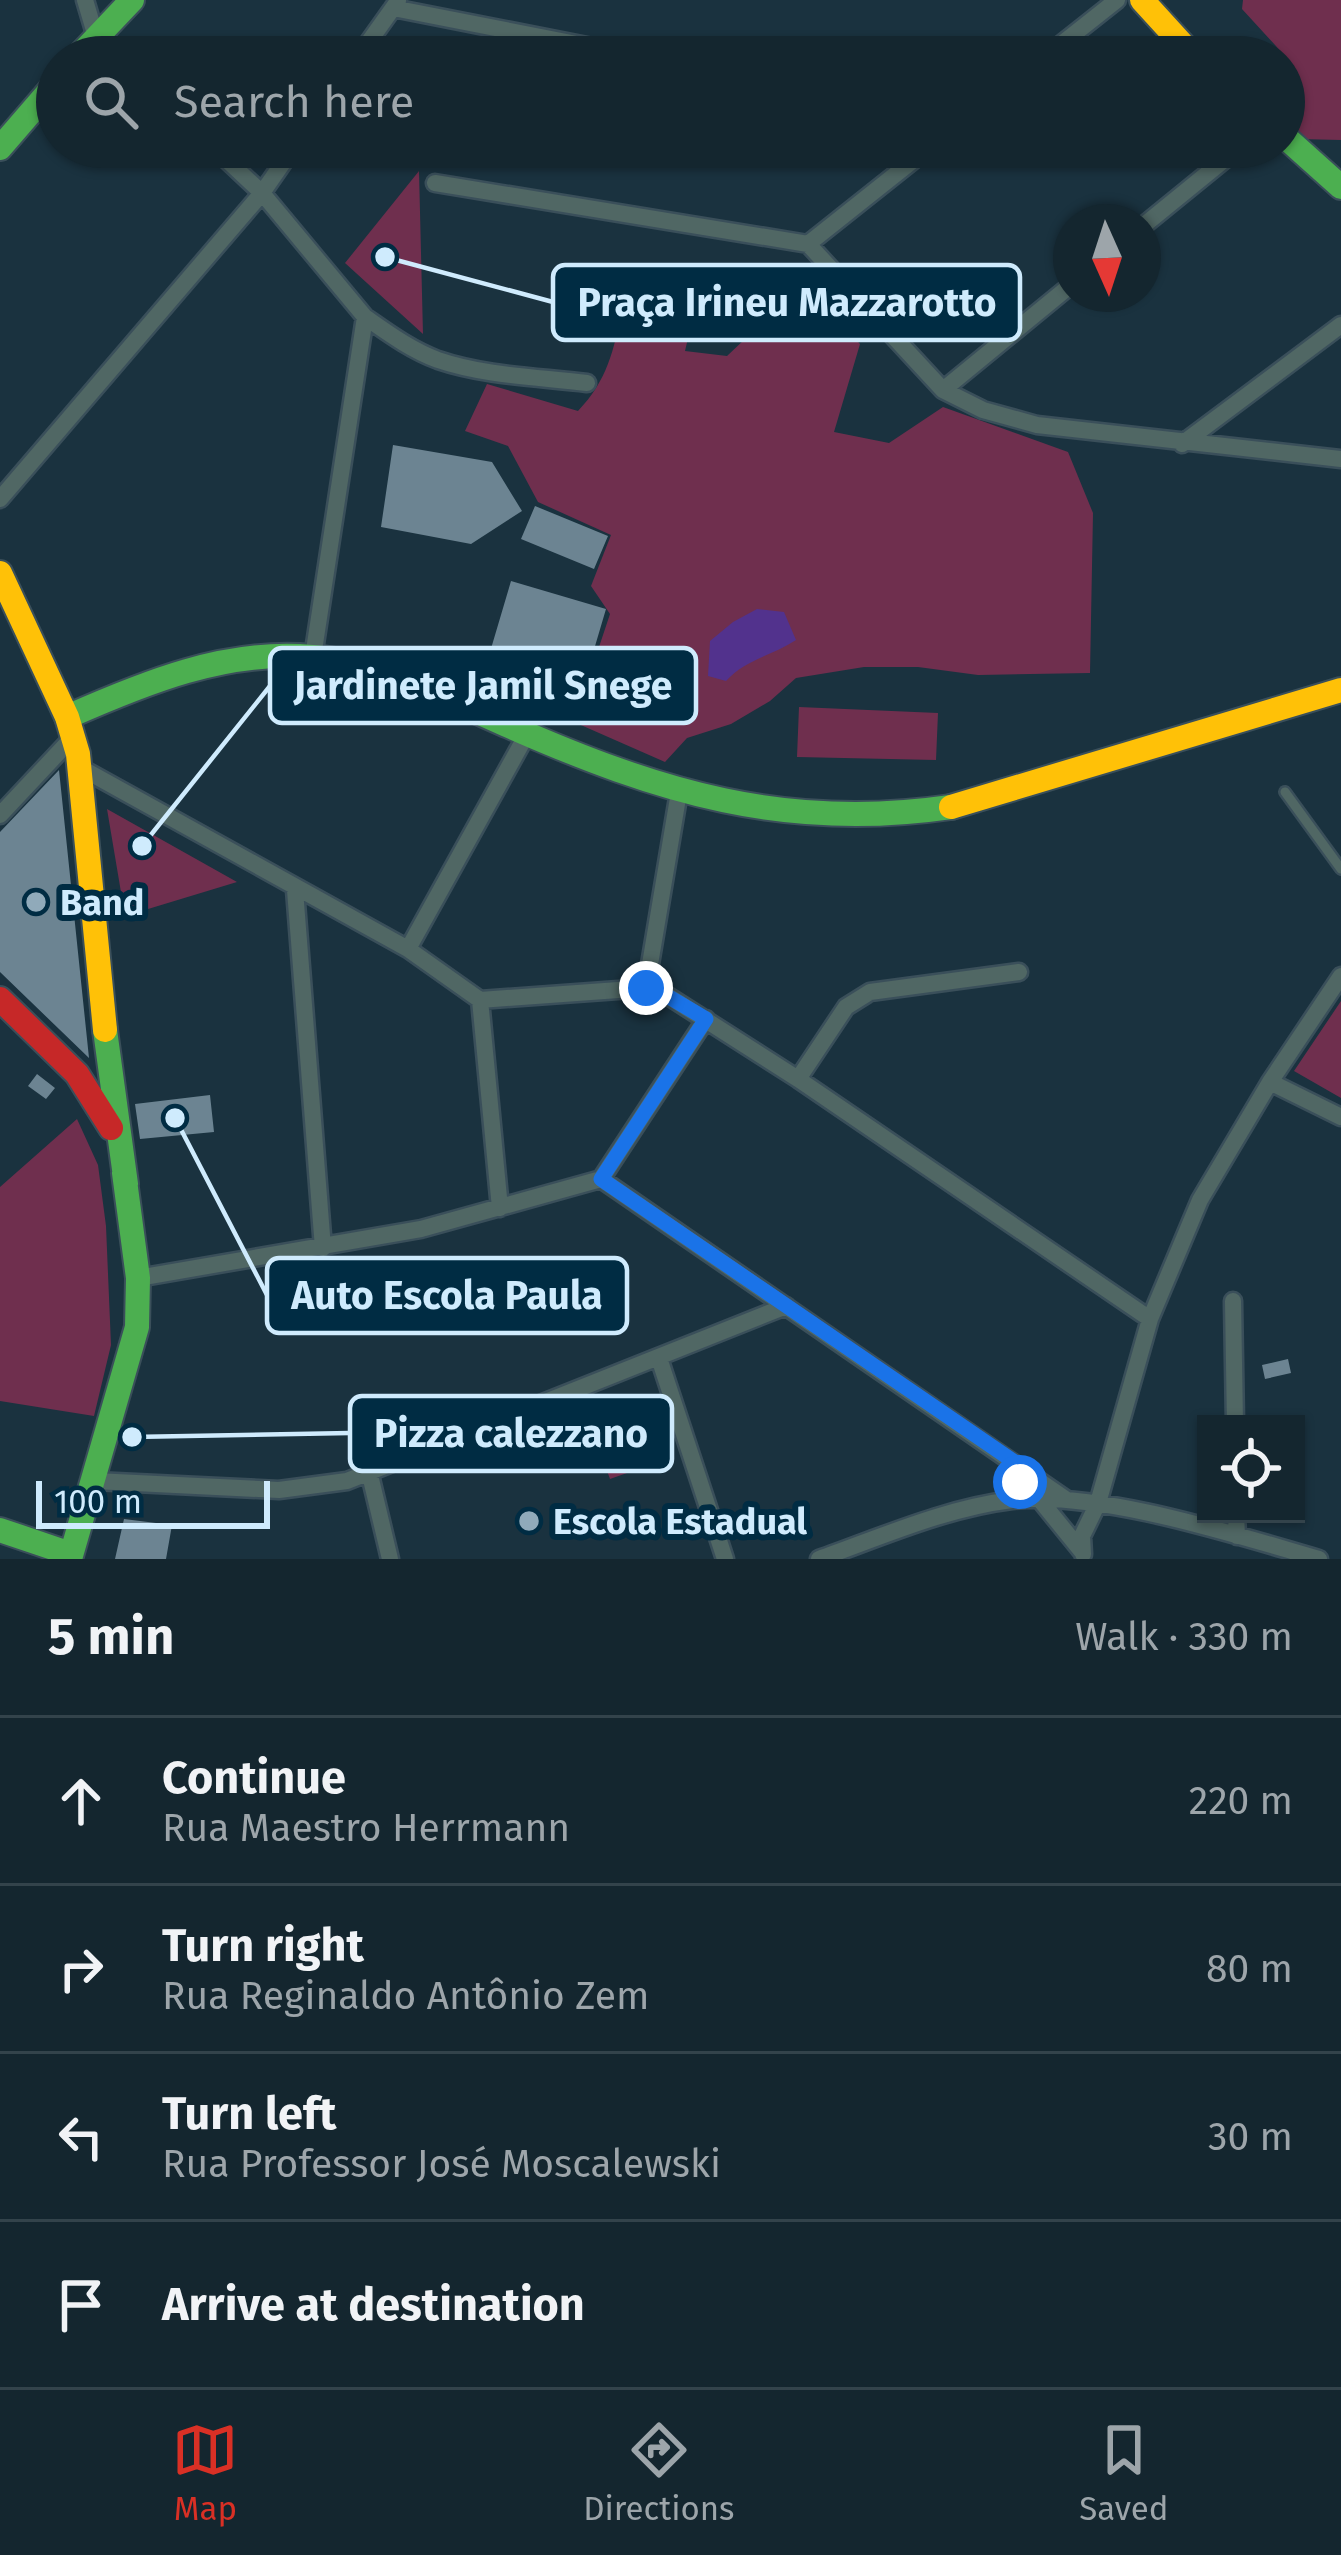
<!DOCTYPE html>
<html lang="en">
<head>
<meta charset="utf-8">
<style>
  :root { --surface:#14262f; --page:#21323b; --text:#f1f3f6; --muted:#9da5aa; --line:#33434b; --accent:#d93025 }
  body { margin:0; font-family:"Fira Sans",sans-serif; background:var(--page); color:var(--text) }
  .controls { position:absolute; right:36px; bottom:36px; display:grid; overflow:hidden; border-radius:0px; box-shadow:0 3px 9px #0004 }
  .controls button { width:108px; height:108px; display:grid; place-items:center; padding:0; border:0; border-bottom:3px solid var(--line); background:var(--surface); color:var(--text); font:60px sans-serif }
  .compass { position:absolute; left:1053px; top:204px; width:108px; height:108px; border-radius:50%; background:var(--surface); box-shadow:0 3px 9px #0004; rotate:177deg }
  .scale { position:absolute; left:36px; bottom:30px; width:234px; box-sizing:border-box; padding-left:12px; border:6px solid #cfebfd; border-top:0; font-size:33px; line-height:42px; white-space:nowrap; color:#cfebfd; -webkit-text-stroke:9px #002c43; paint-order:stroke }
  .stop { position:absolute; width:36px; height:36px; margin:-27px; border:9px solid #1a73e8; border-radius:50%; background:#fff }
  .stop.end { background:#1a73e8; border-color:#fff; box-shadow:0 3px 12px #0008 }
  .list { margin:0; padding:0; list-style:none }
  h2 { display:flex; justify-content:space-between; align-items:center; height:156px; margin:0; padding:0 48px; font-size:51px }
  h2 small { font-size:39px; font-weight:400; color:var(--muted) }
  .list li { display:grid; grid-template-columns:78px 1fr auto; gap:36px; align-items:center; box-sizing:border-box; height:168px; padding:0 48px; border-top:3px solid var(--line) }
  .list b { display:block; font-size:45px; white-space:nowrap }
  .list p { margin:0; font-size:39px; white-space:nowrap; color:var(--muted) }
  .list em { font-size:39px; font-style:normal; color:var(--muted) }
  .icon { flex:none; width:66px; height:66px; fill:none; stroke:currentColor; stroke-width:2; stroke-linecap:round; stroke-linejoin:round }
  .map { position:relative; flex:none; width:1341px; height:1559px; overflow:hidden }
  .search { position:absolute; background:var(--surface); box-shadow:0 3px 9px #0004; left:36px; right:36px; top:36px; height:132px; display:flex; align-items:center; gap:30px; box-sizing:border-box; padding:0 42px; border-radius:66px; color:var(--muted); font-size:45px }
  .sheet { height:828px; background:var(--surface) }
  nav { display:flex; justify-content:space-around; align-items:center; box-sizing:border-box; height:168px; border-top:3px solid var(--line); background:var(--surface); font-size:33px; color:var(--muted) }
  nav a { display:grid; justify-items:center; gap:6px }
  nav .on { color:var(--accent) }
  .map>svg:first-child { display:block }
</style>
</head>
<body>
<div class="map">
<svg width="1341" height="1559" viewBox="0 0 1341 1559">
  <rect width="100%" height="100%" fill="#1a323f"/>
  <path fill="#6f2f4e" d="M1243,0H1341V140L1299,139L1286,57L1242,9Z
    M419,171L423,334L345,263Z
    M804,283L860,344L834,432L889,443L943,407L1068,452L1093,513L1090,673L978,675L918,667H864L796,678L770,701L731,724L687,738L665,762L574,722L610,614L591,586L611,535L538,502L508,446L465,431L487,384L578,411C607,381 614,350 622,310L693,317L685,351L727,356Z
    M799,707L938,713L936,760L797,757Z
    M107,809L237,882L125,916Z
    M1341,1001V1098L1294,1071Z
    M77,1119L98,1165L106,1226L111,1345L94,1416L0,1401V1187Z
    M638,1395L661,1461L610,1479L586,1413Z"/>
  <path fill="#52328d" d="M757,609L784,612L796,640C772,656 746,659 726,681L708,676L710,641L733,622Z"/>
  <path fill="#6c8492" d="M393,445L492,462L522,511L471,544L381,527Z
    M535,506L608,536L594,569L521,539Z
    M511,581L606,609L577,707L482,679Z
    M59,770L89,1058L0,972V832Z
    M37,1074L55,1088L46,1099L28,1086Z
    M210,1095L214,1132L140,1139L135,1104Z
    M1288,1359L1291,1373L1265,1379L1262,1365Z
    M124,1519L172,1525L166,1559H115Z"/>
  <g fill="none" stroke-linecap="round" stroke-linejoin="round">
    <defs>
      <path id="lane" d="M1285,792L1341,869"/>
      <path id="street" d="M85,0L96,37L117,57
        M393,8L643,57
        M358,57L398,1
        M1045,57L1117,0
        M213,147L262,193L365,317L313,657
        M435,183L808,244L943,390L983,410L1037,425L1341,459
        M1143,226L1240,147
        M808,244L930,147
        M365,317C388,333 411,350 438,360C485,376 538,377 587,383
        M943,390L1071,285
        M1182,444L1341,325
        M0,499L262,193L294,147
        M81,768L408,949L480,1000L646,988L665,994L798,1079L1150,1319
        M0,815L74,736
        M295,890L323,1248
        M408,949L527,734
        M646,988L679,792
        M480,1000L500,1208
        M798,1079L846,1007L870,992L1019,972
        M1270,1082L1341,1117
        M601,1179L706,1019
        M138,1278L421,1229L601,1179L1067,1500
        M1233,1301L1235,1424
        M659,1358L725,1559
        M370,1475L390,1559
        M95,1481L279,1490L347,1481L786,1306
        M1040,1500L1083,1553
        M1236,1514L1237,1536
        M1083,1554L1082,1536L1098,1503L1150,1319L1200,1200L1270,1082L1341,976
        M819,1559C881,1537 946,1508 1012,1500C1101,1491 1232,1534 1319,1559"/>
      <path id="fast" d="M78,57L132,0
        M1284,136L1341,187
        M0,148L57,82
        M67,717C144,683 226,649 312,657C382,663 446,699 509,726C659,792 785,831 951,807
        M105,1030L126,1184
        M0,1530L62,1551
        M70,1559L137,1327L138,1278L124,1173"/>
      <path id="slow" d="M1142,0L1194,57
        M0,573L67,717L78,754L105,1030
        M951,807L1341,690"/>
      <path id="jam" d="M0,999L77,1074L111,1128"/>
    </defs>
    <use href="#lane" stroke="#3a4f5a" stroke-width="14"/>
    <use href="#street" stroke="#3a4f5a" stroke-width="21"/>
    <use href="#fast" stroke="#3a4f5a" stroke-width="28"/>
    <use href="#slow" stroke="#3a4f5a" stroke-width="28"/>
    <use href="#jam" stroke="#3a4f5a" stroke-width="28"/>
    <use href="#lane" stroke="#506764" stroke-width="9"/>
    <use href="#street" stroke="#506764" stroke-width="16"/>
    <use href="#fast" stroke="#4caf50" stroke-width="24"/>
    <use href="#slow" stroke="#ffc107" stroke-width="24"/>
    <use href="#jam" stroke="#c62828" stroke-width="24"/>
  </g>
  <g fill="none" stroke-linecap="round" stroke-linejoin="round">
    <path stroke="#1a73e8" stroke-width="15" d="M646,988L664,994L706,1019L601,1179L1019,1465L1020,1482"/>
  </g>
  <g fill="#90aaba" stroke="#002c43" stroke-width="4.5">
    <circle cx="36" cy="902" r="12"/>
    <circle cx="529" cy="1521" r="12"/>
  </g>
  <g text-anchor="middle" stroke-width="12" stroke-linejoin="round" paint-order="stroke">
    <g font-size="36" font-weight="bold" fill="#cfebfd" stroke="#002c43" text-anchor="start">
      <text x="60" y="915">Band</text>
      <text x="553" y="1534">Escola Estadual</text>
    </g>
  </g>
  <path fill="none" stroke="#cfebfd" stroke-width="4.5" d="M385 257L553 302M142 846L270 686M175 1118L267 1295M132 1437L350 1433"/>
  <g fill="#cfebfd" stroke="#002c43" stroke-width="4.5">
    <circle cx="385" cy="257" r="12"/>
    <circle cx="142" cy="846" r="12"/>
    <circle cx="175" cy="1118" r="12"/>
    <circle cx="132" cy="1437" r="12"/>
  </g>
  <g fill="#002c43" stroke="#cfebfd" stroke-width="4.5">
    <rect x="553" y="265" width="467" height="75" rx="12"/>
    <rect x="270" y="648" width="426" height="75" rx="12"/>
    <rect x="267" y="1258" width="360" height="75" rx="12"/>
    <rect x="350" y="1396" width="322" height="75" rx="12"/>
  </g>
  <g font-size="39" text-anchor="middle" font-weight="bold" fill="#cfebfd">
    <text x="787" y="316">Praça Irineu Mazzarotto</text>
    <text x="483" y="699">Jardinete Jamil Snege</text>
    <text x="447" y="1309">Auto Escola Paula</text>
    <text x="511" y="1447">Pizza calezzano</text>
  </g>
</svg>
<div class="controls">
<button><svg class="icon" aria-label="locate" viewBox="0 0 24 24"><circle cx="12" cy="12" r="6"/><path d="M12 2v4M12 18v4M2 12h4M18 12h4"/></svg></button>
</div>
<svg class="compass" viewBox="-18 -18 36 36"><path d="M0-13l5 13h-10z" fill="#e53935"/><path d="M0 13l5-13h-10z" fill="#9da5aa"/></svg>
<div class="scale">100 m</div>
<div class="stop" style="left:1020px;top:1482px"></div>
<div class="stop end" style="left:646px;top:988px"></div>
<div class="search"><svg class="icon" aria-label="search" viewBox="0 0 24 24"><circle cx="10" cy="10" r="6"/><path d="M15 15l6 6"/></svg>Search here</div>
</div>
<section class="sheet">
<h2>5 min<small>Walk · 330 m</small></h2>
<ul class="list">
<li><svg class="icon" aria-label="ahead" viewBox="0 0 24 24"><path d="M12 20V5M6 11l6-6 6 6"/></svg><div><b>Continue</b><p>Rua Maestro Herrmann</p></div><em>220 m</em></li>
<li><svg class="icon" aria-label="right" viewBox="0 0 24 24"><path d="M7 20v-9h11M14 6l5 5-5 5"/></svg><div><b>Turn right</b><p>Rua Reginaldo Antônio Zem</p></div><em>80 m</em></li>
<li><svg class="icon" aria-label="left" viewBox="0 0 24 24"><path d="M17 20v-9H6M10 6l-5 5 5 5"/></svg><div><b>Turn left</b><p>Rua Professor José Moscalewski</p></div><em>30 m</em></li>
<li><svg class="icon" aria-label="arrive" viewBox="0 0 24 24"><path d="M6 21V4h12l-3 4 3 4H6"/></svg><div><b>Arrive at destination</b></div></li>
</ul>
</section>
<nav>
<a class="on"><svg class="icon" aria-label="map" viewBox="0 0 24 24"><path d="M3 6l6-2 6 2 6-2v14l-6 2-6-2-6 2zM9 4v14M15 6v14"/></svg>Map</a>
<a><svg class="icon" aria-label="directions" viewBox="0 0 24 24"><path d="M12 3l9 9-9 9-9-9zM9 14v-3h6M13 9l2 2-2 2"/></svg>Directions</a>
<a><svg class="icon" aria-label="saved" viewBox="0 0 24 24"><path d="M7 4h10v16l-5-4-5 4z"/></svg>Saved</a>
</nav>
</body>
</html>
